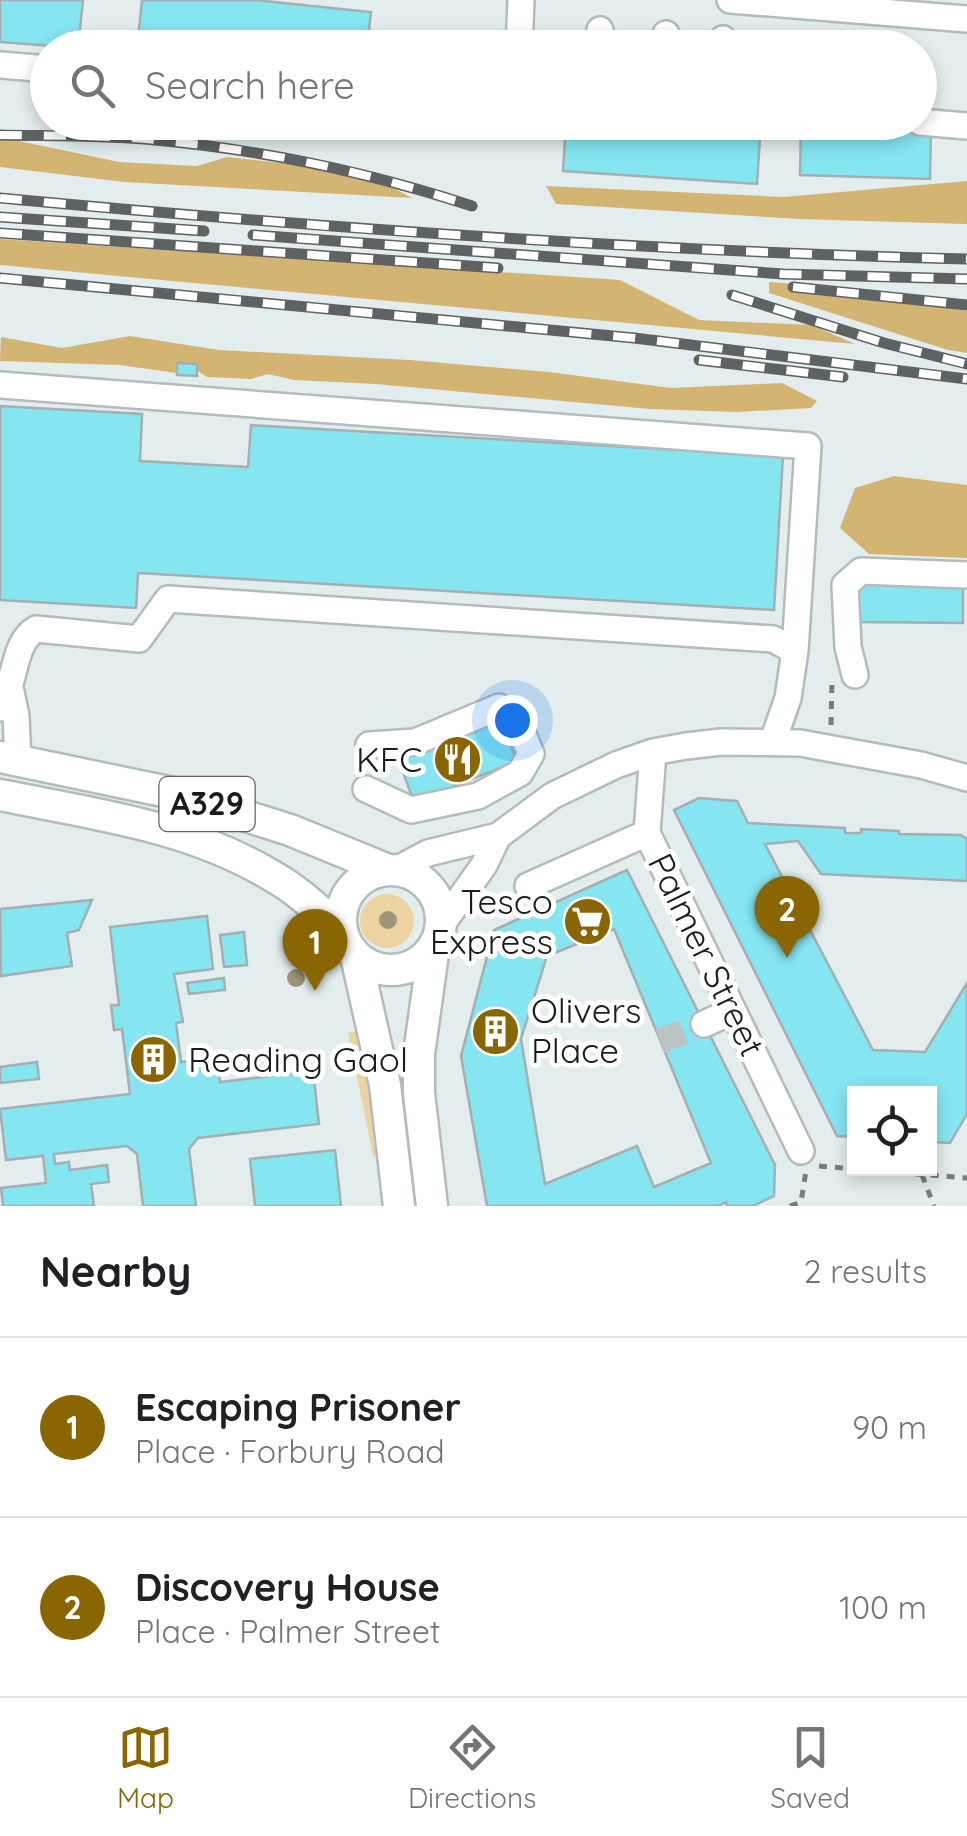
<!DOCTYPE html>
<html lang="en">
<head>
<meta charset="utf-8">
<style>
  :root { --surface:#fff; --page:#f2f2f2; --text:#202124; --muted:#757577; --line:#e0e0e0; --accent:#896602 }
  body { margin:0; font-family:Quicksand,sans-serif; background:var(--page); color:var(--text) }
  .controls { position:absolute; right:30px; bottom:30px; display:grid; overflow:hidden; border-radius:0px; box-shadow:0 5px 15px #0003 }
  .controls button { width:90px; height:90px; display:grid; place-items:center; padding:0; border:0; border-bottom:2px solid var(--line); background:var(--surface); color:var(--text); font:50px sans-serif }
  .you { position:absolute; left:512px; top:720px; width:35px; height:35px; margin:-25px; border:8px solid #fff; border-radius:50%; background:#1a73e8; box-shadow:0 0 0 15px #1a73e833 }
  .badge { display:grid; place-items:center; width:65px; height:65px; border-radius:50%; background:var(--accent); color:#fff; font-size:32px; font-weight:700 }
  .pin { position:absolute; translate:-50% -82px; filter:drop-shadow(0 2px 5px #0008) }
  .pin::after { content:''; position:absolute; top:52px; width:35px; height:30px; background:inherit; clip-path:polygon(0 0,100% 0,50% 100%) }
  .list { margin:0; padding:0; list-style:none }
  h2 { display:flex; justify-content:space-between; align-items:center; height:130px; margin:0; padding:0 40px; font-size:42px }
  h2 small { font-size:32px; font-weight:400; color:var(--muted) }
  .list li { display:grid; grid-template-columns:65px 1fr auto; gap:30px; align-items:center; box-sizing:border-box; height:180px; padding:0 40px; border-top:2px solid var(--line) }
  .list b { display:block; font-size:38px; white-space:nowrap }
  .list p { margin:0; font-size:32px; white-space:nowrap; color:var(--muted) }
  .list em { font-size:32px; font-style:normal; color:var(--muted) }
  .icon { flex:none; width:55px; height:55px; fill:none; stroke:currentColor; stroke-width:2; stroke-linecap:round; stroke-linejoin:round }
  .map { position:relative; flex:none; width:967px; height:1206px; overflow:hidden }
  .search { position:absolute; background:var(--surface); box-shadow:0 5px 15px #0003; left:30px; right:30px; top:30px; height:110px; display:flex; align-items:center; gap:25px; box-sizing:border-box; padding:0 35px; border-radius:55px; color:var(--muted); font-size:38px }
  .sheet { height:490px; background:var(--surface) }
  nav { display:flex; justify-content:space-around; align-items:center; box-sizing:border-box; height:140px; border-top:2px solid var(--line); background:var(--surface); font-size:28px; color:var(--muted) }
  nav a { display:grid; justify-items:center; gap:5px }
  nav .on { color:var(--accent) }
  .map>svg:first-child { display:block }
</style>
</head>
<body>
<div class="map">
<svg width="967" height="1206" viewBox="0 0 967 1206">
  <rect width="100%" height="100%" fill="#e3edee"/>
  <path fill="#ecd4a1" d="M360 921a27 27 0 1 1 54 0a27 27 0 1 1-54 0Z
    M356,1031L369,1093L377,1156H373L348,1032Z"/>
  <path fill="#d4b472" d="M0,137L119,162L197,166L227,157L310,166L388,185L412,198L124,182L0,167Z
    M967,181V224L799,219L556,204L546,186L783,197Z
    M0,239L620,280L699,320L812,325L855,344L0,265Z
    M769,282L820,286L967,311V353L948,350L769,293Z
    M130,336L219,350L410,360L549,372L671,388L782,383L817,401L811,408L737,412L650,409L376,384L294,380L268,374L251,379L207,377L198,371L183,374L120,365L0,361L1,337L62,348Z
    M894,476L967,485V558L869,554L840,528L855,488Z"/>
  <path fill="#85e5f1" stroke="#a5afb0" stroke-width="2.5" fill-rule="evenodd" d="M0,0H83L78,48L0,42Z
    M142,0H255L371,12L367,48H137Z
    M566,122H761L757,184L563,171Z
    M801,128L931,132L930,179L800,175Z
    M177,363L197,364V376L177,375Z
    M0,406L142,414L140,461L248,467L251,425L783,456L774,610L138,573L136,608L0,600Z
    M856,577H963V623L856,622Z
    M498,716L517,761L414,802L398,759Z
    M699,798L737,801L748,823L845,828V833H861V829L899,831V834L961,835L967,839V881L821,874L798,841L765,844L873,1050L925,1052L967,983V1114L950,1143L930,1142V1094H854V1137L837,1136L674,810Z
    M627,870L775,1165L774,1196L753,1206H727L726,1202L718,1206H487L461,1056L494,930ZM614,929L711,1163L654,1187L637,1146L545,1184L521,1039L547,956Z
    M92,900L79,930L67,933L72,966L1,976L0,909Z
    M207,916L213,969L174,974L183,1022L176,1023L181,1062L217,1058L220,1082L313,1071L319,1124L198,1138L189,1149L196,1206H143L137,1154L127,1146L54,1154L55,1164L69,1162L70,1170L107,1165L109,1182L91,1184L94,1206H3L1,1188L46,1183L43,1156L6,1160L0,1109L130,1094L122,1029L114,1030L111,1005H119L110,927Z
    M244,932L247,965L224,967L220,935Z
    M224,978L225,990L189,994L187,983Z
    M37,1062L39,1079L0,1083V1067Z
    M335,1150L341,1206H255L250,1159Z"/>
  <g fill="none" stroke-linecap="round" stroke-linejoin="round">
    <path stroke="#bbc3c4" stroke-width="25" stroke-dasharray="25 12" stroke-linecap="butt" d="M660,1041L704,1024"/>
    <defs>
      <path id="minor" d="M730,0L967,19
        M519,48L521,0
        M598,48L600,30
        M665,48L666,34
        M722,48L723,39
        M779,48L780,45
        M0,65L48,69
        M920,122L967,126
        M0,385L808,446L795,651L788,698L773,741
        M855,675L848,647L845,585L861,571L967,575
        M11,692L16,716L18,761
        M0,708C16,684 12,643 36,629L139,639L168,599L773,639L795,651
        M653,752L647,833L801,1151
        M366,789L411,810L478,796L520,773L531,754L516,717L499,707L415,742L369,745
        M396,870L428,853L498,836L552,796L616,765L653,752L686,746L721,742L800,743L921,765L967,778
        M528,886L647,833
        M442,924L484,865L498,836
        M704,1024L733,1011"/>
      <path id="major" d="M0,757L173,793L290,830L388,870
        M0,795C94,814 191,826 274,877C299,891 320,912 341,930
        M341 920a50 50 0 1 1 100 0a50 50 0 1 1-100 0Z
        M356,956L385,1085L399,1206
        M432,1206L419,1093V1054L434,946"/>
    </defs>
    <use href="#minor" stroke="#b2bcbd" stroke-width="30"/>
    <use href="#major" stroke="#b2bcbd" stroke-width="35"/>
    <path stroke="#777d7e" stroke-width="5" stroke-dasharray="8 8" stroke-linecap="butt" d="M831,725L832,681
      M819,1166L967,1178
      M922,1175L934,1206
      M790,1206L801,1202L806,1171"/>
    <use href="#minor" stroke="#fff" stroke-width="25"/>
    <use href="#major" stroke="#fff" stroke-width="30"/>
    <defs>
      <path id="rail" d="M0,135C51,136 104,135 155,140C264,150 368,172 472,206
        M0,198C321,228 644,251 967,259
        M0,217L204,231
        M0,233L498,268
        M253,235L783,274L967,279
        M0,278L634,338L967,379
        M793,287L967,305
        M732,295L884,343L967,364
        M699,360L843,377"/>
    </defs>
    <use href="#rail" stroke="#5d6263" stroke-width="11"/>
    <use href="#rail" stroke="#fff" stroke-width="8" stroke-dasharray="22" stroke-linecap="butt"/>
  </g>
  <g fill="#9d9579">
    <circle cx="388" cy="920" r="9"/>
    <circle cx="296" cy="978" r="9"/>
  </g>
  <defs>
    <symbol id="restaurant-disc" viewBox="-11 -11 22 22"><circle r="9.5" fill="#896602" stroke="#fff"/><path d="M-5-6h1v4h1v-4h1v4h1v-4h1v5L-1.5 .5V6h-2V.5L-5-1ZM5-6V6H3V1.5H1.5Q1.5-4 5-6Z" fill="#fff"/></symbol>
    <symbol id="supermarket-disc" viewBox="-11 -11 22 22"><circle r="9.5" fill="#896602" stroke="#fff"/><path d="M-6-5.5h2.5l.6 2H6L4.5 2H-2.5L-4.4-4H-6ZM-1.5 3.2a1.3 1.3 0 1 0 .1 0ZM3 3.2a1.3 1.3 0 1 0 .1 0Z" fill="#fff"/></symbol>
    <symbol id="building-disc" viewBox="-11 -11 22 22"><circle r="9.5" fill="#896602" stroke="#fff"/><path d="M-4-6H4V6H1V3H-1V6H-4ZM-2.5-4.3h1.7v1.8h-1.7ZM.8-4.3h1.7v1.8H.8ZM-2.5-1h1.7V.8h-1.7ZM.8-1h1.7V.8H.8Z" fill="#fff"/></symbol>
  </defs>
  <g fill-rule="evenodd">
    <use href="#restaurant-disc" x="430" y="732" width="55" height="55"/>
    <use href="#supermarket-disc" x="560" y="894" width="55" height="55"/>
    <use href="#building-disc" x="468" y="1004" width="55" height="55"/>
    <use href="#building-disc" x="126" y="1032" width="55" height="55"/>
  </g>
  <g text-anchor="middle" stroke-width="10" stroke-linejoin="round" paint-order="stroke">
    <rect fill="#fff" stroke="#5e6061" stroke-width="2.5" x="159.5" y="777" width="95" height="54" rx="8"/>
    <g font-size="32" font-weight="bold" fill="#191c1d">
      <text x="207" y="815">A329</text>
    </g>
    <g font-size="35" fill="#191c1d" stroke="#fff" text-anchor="end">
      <text x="422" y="772">KFC</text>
      <text x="553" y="914">Tesco<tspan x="553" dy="40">Express</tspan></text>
      <text x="531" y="1023" text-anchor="start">Olivers<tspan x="531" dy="40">Place</tspan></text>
      <text x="188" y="1072" text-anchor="start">Reading Gaol</text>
    </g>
    <g font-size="35" fill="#191c1d" stroke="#fff">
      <text transform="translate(706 955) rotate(64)" y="12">Palmer Street</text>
    </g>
  </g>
</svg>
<div class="controls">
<button><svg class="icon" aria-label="locate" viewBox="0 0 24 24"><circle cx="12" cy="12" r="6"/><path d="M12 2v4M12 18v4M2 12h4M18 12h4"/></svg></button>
</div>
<div class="you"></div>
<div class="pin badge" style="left:315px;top:991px">1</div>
<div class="pin badge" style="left:787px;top:958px">2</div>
<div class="search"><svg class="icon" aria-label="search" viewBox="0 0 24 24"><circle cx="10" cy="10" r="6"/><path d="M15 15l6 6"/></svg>Search here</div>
</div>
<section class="sheet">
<h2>Nearby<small>2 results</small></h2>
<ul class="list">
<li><span class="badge">1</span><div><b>Escaping Prisoner</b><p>Place · Forbury Road</p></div><em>90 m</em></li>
<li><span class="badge">2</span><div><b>Discovery House</b><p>Place · Palmer Street</p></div><em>100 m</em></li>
</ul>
</section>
<nav>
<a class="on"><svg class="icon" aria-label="map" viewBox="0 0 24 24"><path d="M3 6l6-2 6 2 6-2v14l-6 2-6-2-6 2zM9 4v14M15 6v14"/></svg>Map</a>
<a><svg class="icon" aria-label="directions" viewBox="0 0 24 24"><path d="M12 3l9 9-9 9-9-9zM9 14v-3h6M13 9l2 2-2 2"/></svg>Directions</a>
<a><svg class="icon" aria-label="saved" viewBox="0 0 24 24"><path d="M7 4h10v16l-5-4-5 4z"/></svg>Saved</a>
</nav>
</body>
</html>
